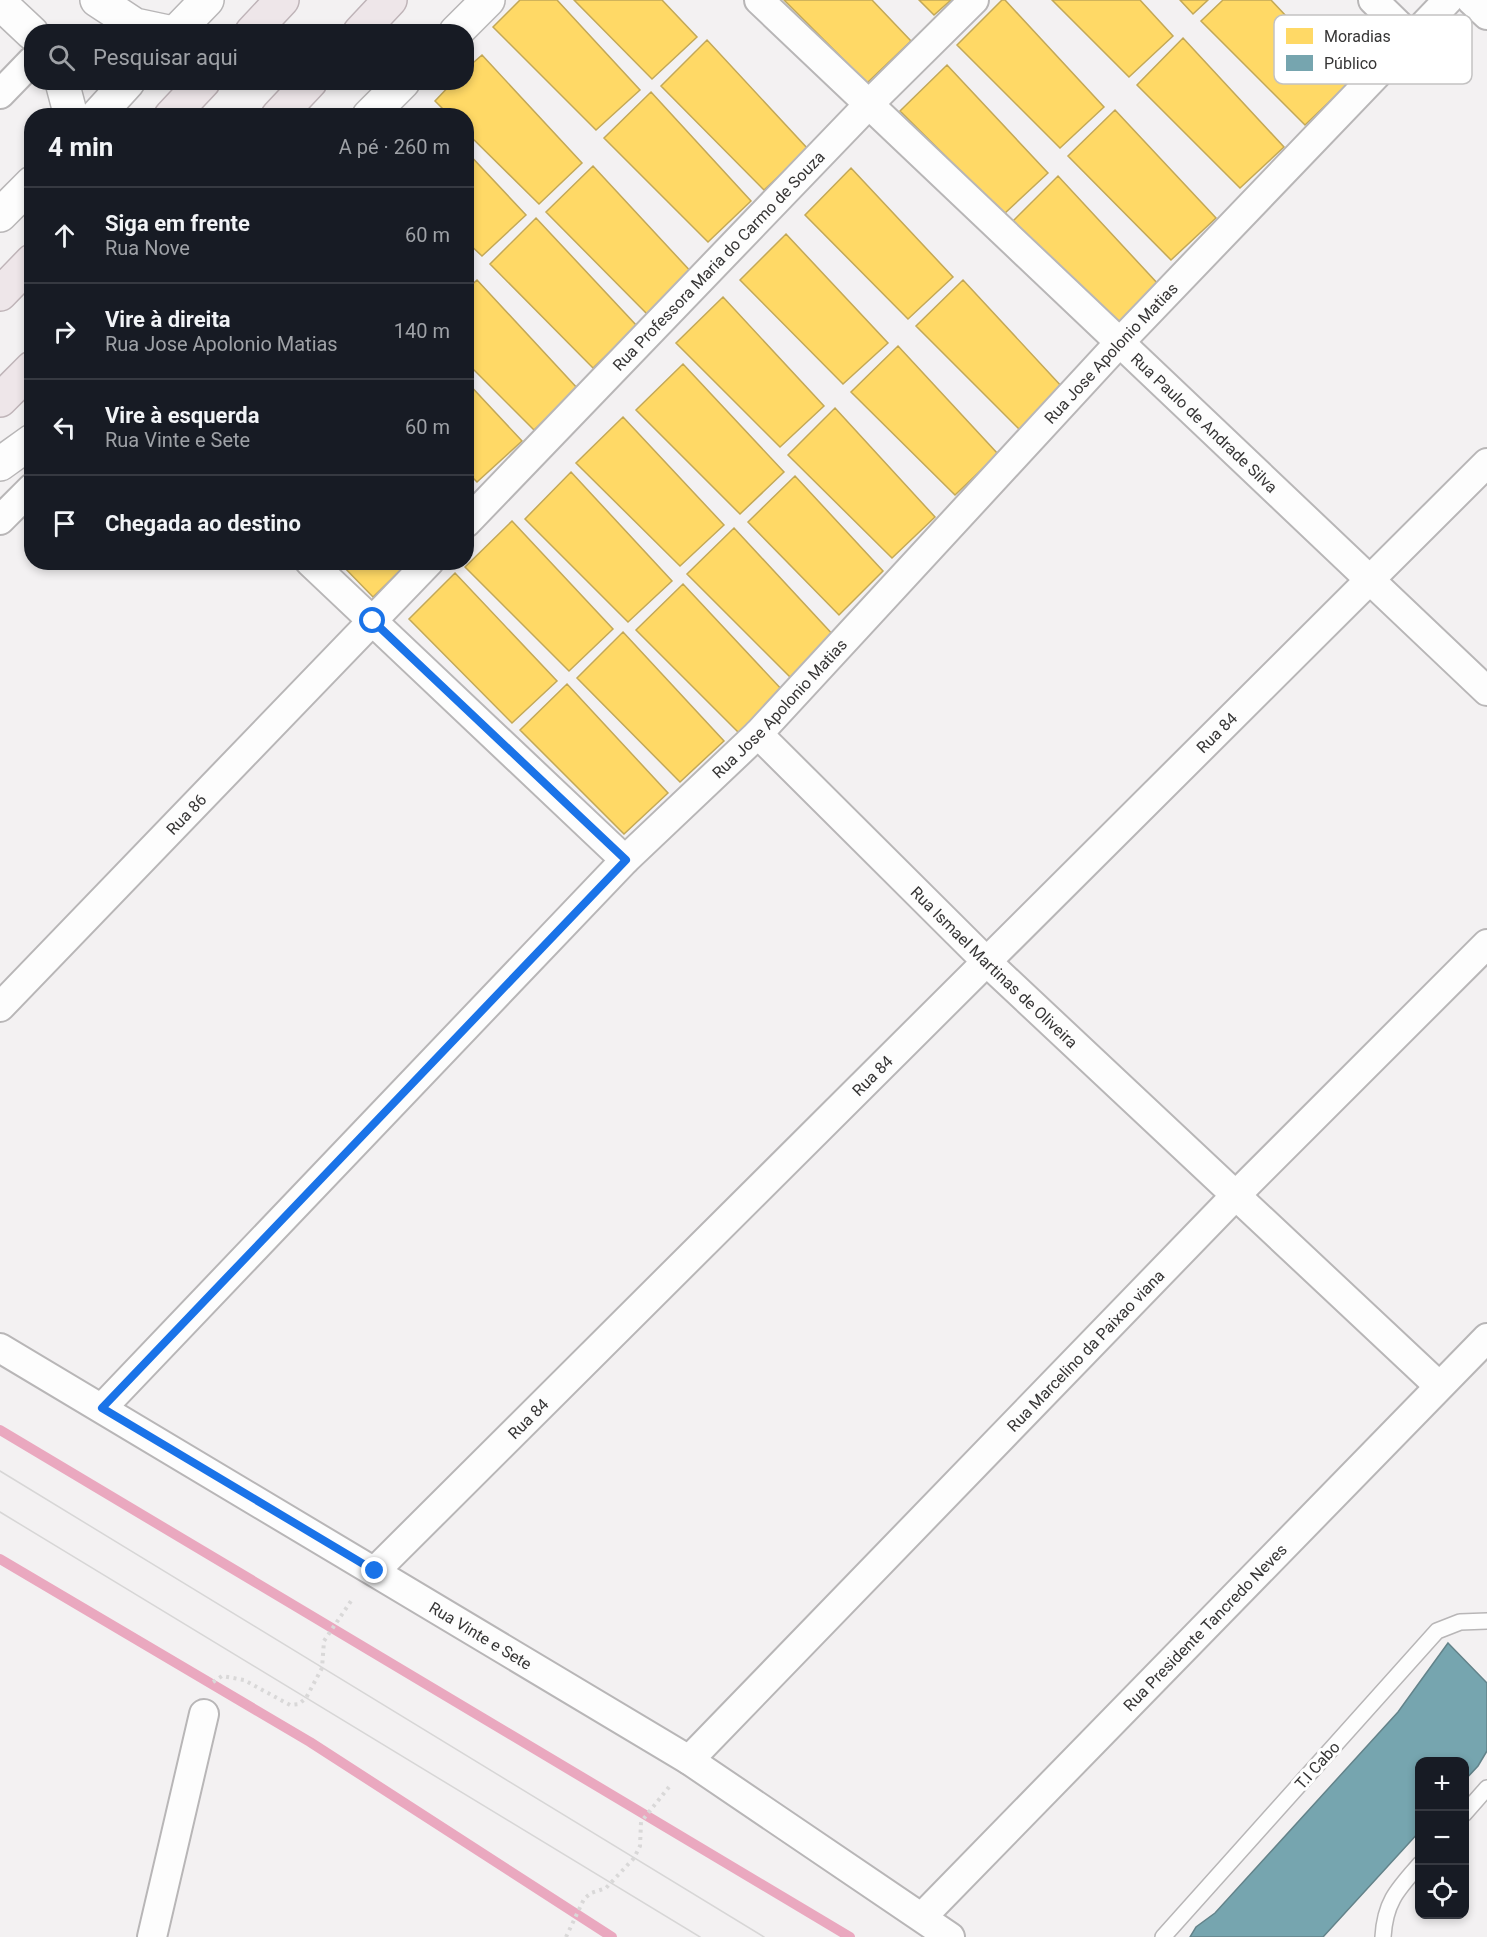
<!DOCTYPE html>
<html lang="pt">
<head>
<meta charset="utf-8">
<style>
  :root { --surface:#171b24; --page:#242831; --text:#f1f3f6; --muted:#9ea1a6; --line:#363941 }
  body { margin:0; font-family:Roboto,sans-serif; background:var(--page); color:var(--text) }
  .controls { position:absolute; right:18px; bottom:18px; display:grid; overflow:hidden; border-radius:12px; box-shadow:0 3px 9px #0003 }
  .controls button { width:54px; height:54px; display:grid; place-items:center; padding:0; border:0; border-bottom:2px solid var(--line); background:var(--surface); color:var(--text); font:30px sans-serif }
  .stop { position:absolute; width:18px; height:18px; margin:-14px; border:4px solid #1a73e8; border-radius:50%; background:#fff }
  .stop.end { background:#1a73e8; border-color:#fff; box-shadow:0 2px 6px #0008 }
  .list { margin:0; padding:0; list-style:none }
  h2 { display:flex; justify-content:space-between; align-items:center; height:78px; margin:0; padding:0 24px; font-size:26px }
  h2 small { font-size:20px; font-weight:400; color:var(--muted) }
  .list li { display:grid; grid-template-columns:39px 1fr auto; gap:18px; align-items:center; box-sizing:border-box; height:96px; padding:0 24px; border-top:2px solid var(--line) }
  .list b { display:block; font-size:22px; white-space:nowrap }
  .list p { margin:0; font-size:20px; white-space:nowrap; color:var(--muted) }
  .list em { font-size:20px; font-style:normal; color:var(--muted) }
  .icon { flex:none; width:33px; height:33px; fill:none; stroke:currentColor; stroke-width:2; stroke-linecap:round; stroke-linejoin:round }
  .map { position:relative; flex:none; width:1487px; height:1937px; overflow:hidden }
  .search { position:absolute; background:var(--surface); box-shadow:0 3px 9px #0003; left:24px; top:24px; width:450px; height:66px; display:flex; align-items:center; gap:15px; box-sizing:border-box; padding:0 21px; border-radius:24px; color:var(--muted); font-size:22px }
  .panel { position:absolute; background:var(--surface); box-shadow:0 3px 9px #0003; left:24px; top:108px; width:450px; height:462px; border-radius:24px }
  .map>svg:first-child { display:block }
</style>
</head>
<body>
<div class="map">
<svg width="1487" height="1937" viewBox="0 0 1487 1937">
  <rect width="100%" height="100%" fill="#f3f1f2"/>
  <path fill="#ffd966" stroke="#c3a857" stroke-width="1.5" d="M520,0H557L640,90L596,130L493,27Z
    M574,0H662L697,37L652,79Z
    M784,0H872L911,41L867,83Z
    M919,0H951L934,15Z
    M1002,0H1005L1104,107L1060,148L957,45Z
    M1052,0H1140L1173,36L1129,77Z
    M1180,0H1208L1193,14Z
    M1223,0H1271L1349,83L1305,125L1201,21Z
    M1183,38L1284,147L1240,188L1137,85Z
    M707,40L808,149L764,190L661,86Z
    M482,55L582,163L539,204L466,132V116H450L435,101L453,82H466V69Z
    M947,65L1048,173L1004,214L900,111Z
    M651,92L751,201L708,242L604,138Z
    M1115,110L1216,218L1171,260L1068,156Z
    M466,151L526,215L482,256L466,241Z
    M593,166L694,275L649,316L546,212Z
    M851,168L953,277L908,319L805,215Z
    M1058,176L1159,285L1115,326L1012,222Z
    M536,218L637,326L593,368L490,264Z
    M786,234L888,343L843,384L740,280Z
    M477,280L578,389L534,430L466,362V290Z
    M963,280L1063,388L1020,430L916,326Z
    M723,297L824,406L780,447L676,343Z
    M898,346L998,454L955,495L851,392Z
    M683,364L784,472L740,514L636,410Z
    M466,381L522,441L477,482L466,471Z
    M835,408L935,517L892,558L788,455Z
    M623,417L724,525L680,566L576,463Z
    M571,472L672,581L628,622L525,519Z
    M795,476L883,571L839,615L748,522Z
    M512,521L613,629L569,671L465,567Z
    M734,528L835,637L791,678L687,574Z
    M339,562H409L373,597Z
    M455,573L557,681L512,723L409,619Z
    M683,584L784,692L740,734L636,630Z
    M623,632L724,741L680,782L577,678Z
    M567,684L668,793L624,834L520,730Z"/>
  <path fill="#76a5af" stroke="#63838a" stroke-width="1.5" d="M1448,1643L1487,1683V1751L1478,1766L1464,1781V1762H1420V1831L1323,1937H1190L1196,1927L1215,1913L1398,1712Z"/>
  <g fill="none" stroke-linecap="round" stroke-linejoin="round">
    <path stroke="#eaa8bf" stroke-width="10" d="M0,1430L850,1937
      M0,1559L310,1742L612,1937"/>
    <defs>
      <path id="service" d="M1464,1814L1487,1788
        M1163,1937L1437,1631L1460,1622L1487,1621
        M1383,1937C1385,1902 1397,1890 1420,1864"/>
      <g id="minor">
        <path id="s1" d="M759,0L1487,691"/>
        <path d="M1373,0L1412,38"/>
        <path d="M1471,0L1487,15"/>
        <path d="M0,94L32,61"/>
        <path d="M0,520L32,488"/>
        <path id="s2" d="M466,523L870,103L974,0"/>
        <path d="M310,562L625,860"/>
        <path id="s3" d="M758,734L988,963L1439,1386"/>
        <path id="s4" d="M0,1007L429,562"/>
        <path id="s5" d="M0,1348L689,1760L950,1937"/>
        <path id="s6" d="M102,1408L625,860L758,734L1120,342L1448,0"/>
        <path id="s7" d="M375,1571L1487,463"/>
        <path id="s8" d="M689,1760L1236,1195L1487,944"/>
        <path id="s9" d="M922,1917L1487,1338"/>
        <path d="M152,1937L204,1714"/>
      </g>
      <path id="tertiary" d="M97,0L135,25L168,32
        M0,3L32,33
        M62,82L71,116"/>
      <path id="secondary" d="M176,32L207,0
        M456,32L488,0
        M97,116L128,82
        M369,116L403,82
        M0,215L32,183
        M0,464L32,441"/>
      <path id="trunk" d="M252,32L282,0
        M360,32L390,0
        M171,116L203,82
        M278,116L310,82
        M0,294L32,261
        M0,400L32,368"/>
    </defs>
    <use href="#service" stroke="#b8b6b7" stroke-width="18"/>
    <use href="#minor" stroke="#b8b6b7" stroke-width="32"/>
    <use href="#tertiary" stroke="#b8b6b7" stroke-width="36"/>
    <use href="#secondary" stroke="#b8b6b7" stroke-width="36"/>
    <use href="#trunk" stroke="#bfb4b8" stroke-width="36"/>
    <path stroke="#d9d8d8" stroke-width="4" stroke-dasharray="3 4.5" stroke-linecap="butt" d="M213,1682L222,1676L244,1680L290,1705L299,1704L306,1698L322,1668L324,1641L353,1598
      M566,1937L584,1899L591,1893L606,1888L634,1858L640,1846L641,1822L669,1787"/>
    <use href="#service" stroke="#fdfdfd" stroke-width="15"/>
    <use href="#minor" stroke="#fdfdfd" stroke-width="28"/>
    <use href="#tertiary" stroke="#fdfdfd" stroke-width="33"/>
    <use href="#secondary" stroke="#fdfdfd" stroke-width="33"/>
    <use href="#trunk" stroke="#eee6e9" stroke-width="33"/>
    <path stroke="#d7d6d6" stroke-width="1.5" d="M0,1471L764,1937
      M0,1512L700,1937"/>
  </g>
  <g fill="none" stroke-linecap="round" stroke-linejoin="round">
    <path stroke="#1a73e8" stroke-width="8" d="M373,621L626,860L102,1408L375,1571"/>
  </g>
  <g text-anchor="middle" stroke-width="6" stroke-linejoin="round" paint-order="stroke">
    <g font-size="16" fill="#363535" stroke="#fff">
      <text dy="6" stroke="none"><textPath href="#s2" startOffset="364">Rua Professora Maria do Carmo de Souza</textPath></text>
      <text dy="6" stroke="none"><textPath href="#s6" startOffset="1460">Rua Jose Apolonio Matias</textPath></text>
      <text dy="6" stroke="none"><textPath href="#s1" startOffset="614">Rua Paulo de Andrade Silva</textPath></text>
      <text dy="6" stroke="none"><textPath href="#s6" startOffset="974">Rua Jose Apolonio Matias</textPath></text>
      <text dy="6" stroke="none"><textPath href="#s7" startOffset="1188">Rua 84</textPath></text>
      <text dy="6" stroke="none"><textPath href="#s4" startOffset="268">Rua 86</textPath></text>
      <text dy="6" stroke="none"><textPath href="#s3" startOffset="332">Rua Ismael Martinas de Oliveira</textPath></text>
      <text dy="6" stroke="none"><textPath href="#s7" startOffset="702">Rua 84</textPath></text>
      <text dy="6" stroke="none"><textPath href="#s8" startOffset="570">Rua Marcelino da Paixao viana</textPath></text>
      <text dy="6" stroke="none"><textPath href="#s7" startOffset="216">Rua 84</textPath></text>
      <text dy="6" stroke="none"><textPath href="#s9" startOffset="405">Rua Presidente Tancredo Neves</textPath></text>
      <text dy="6" stroke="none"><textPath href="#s5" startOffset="560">Rua Vinte e Sete</textPath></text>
      <text transform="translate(1317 1765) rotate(-48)" y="6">T.I Cabo</text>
    </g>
  </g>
  <rect x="1274" y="15" width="198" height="69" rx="9" fill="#fff" stroke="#c3c2c2" stroke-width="1.5"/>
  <rect x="1286" y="28" width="27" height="16" fill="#ffd966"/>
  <rect x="1286" y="55" width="27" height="16" fill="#76a5af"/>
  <g font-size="16" fill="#363535">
    <text x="1324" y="42">Moradias</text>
    <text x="1324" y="69">Público</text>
  </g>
</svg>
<div class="controls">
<button>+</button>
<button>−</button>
<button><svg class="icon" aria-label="locate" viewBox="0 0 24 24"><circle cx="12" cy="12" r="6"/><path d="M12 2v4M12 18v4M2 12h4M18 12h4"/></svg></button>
</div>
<div class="stop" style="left:373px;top:621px"></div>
<div class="stop end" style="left:375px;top:1571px"></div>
<div class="search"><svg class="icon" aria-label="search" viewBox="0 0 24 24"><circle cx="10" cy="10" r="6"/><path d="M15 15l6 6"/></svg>Pesquisar aqui</div>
<section class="panel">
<h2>4 min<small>A pé · 260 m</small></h2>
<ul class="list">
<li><svg class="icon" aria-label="ahead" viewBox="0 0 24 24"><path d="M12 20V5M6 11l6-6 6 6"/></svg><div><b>Siga em frente</b><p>Rua Nove</p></div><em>60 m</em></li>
<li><svg class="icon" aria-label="right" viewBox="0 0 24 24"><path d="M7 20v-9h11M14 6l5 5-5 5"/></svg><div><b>Vire à direita</b><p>Rua Jose Apolonio Matias</p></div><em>140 m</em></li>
<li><svg class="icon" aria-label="left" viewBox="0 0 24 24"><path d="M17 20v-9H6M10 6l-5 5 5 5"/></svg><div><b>Vire à esquerda</b><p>Rua Vinte e Sete</p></div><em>60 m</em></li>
<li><svg class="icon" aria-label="arrive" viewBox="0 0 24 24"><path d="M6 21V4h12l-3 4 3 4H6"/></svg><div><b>Chegada ao destino</b></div></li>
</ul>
</section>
</div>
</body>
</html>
